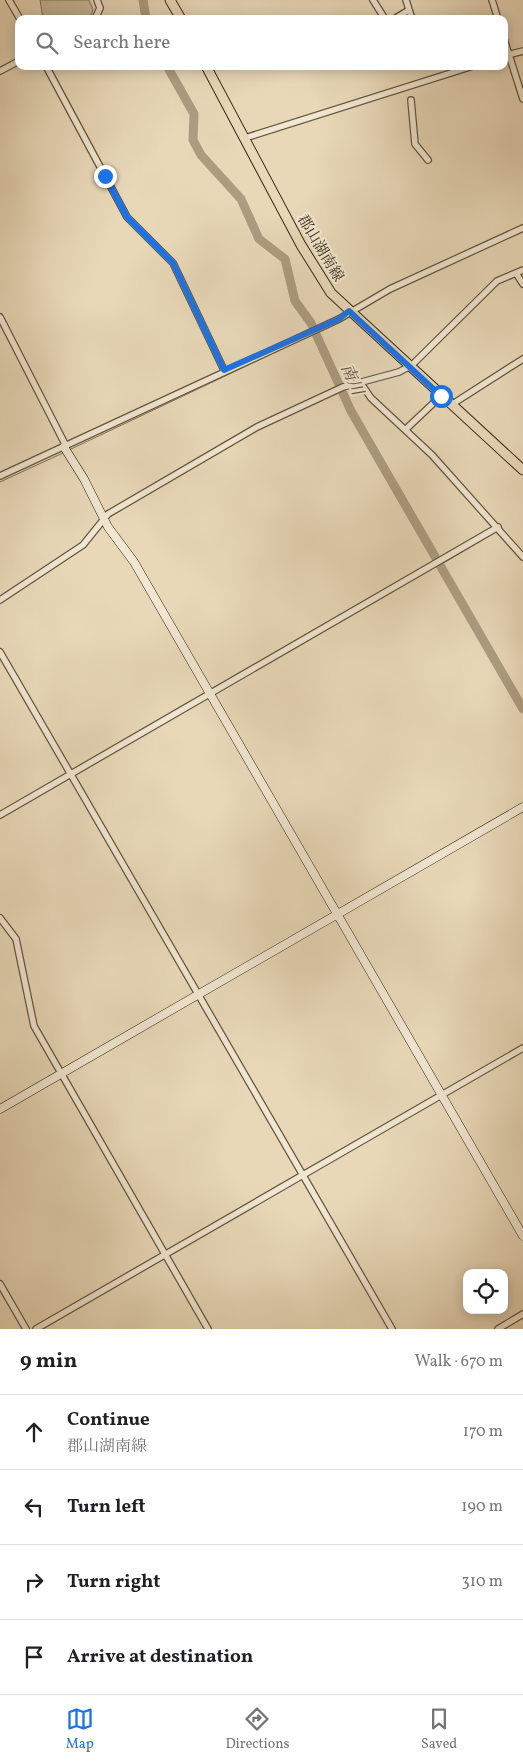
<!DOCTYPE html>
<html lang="en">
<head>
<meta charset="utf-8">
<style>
  :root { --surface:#fff; --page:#f2f2f2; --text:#202124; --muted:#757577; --line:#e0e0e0; --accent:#1a73e8 }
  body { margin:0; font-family:Vollkorn,"Noto Serif JP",serif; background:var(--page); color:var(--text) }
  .controls { position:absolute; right:15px; bottom:15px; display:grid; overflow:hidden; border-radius:10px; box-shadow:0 2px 12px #0003 }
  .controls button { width:45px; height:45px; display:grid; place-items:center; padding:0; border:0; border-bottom:1px solid var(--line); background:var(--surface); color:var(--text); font:25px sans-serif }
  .stop { position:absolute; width:15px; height:15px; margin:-11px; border:4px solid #1a73e8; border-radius:50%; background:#fff }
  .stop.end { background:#1a73e8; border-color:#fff; box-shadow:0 1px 5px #0008 }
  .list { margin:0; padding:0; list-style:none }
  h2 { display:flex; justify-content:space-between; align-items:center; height:65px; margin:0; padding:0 20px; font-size:21px }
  h2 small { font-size:16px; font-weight:400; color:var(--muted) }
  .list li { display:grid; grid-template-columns:32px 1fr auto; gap:15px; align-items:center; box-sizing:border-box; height:75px; padding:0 20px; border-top:1px solid var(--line) }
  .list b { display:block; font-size:19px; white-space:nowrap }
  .list p { margin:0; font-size:16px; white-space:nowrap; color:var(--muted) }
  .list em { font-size:16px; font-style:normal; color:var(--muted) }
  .icon { flex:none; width:28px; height:28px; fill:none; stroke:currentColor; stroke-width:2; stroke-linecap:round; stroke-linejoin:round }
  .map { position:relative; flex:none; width:523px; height:1329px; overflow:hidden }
  .search { position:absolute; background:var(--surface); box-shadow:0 2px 12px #0003; left:15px; right:15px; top:15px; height:55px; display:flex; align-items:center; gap:12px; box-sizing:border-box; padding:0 18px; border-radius:10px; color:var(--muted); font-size:19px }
  .sheet { height:365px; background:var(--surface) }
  nav { display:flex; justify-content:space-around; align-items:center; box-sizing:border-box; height:70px; border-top:1px solid var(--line); background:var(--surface); font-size:14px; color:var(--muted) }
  nav a { display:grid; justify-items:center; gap:2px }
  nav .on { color:var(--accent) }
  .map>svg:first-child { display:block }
</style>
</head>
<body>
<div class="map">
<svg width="523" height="1329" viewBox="0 0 523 1329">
  <rect width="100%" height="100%" fill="#e8d8b8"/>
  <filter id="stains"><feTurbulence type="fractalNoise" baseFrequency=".004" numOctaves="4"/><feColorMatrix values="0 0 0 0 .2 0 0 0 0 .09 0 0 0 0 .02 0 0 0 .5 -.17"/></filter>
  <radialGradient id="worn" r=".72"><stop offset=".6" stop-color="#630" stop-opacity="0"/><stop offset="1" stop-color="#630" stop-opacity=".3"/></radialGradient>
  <path fill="#caba9c" stroke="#817258" d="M40,0H89L93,9L90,19H43Z"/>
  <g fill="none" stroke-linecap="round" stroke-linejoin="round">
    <path stroke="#7e6f56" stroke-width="1" d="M69,450L316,333
      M0,482L63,453
      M440,565L496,532"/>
    <path stroke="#ac9d81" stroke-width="9" d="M143,0L146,19
      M167,66L194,114L193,140L201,155L241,199L259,239L285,259L295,301L311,323L351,411L523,709"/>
    <defs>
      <path id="street" d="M9,0L20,19
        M373,0L385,19
        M406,0L412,19
        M492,0L498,19
        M95,19L100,8L97,0
        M394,19L409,10
        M504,39L523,99
        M504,56L523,51
        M46,66L127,217L173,263L224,370
        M0,71L19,61
        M411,100L415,144L428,160
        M245,138L473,66
        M516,273L523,284
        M0,317L66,446
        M360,382L371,398L432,455L523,557
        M451,405L523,359
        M406,429L441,396
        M0,476L339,319L390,289L523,228
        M0,600L83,545L108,514L257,427L343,387L399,372L412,365L497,281L523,270
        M0,652L392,1329
        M0,815L498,527
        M0,918L16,939L34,1026L208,1329
        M0,1284L26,1329
        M36,1329L523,1048
        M498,1329L523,1314"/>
      <path id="secondary" d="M64,447L84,479L108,527L134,562L523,1236
        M0,1109L523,807"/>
      <path id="primary" d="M170,0L181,19
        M206,66L301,245L331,293L523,470"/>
    </defs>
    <use href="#street" stroke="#64563e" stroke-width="8"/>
    <use href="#secondary" stroke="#382a15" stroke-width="9"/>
    <use href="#primary" stroke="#382a15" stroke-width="11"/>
    <use href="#street" stroke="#f0e6d1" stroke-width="5.5"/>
    <use href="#secondary" stroke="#f0e6d1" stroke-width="8"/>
    <use href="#primary" stroke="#e8d8b8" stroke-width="9"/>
  </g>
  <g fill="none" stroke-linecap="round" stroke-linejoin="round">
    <path stroke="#1a73e8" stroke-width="6" d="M105,176L127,217L173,263L224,370L339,319L349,311L441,396"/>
  </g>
  <g text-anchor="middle" stroke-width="4.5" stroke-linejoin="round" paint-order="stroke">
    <g font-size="15" fill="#382a15" stroke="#f0e6d1">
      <text transform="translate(321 248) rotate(59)" y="5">郡山湖南線</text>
    </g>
    <g font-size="16" font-style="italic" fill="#5b4c35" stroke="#f0e6d1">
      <text transform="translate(353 379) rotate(66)" y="6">南川</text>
    </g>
  </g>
  <rect width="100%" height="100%" filter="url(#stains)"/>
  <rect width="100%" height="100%" fill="url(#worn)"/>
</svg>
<div class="controls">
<button><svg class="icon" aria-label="locate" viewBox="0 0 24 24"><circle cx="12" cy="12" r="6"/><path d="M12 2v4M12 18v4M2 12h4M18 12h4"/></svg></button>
</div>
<div class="stop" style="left:441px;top:396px"></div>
<div class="stop end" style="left:105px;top:176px"></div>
<div class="search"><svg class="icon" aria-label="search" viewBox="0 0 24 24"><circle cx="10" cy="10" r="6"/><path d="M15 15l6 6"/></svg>Search here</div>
</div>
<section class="sheet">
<h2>9 min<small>Walk · 670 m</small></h2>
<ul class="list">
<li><svg class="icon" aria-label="ahead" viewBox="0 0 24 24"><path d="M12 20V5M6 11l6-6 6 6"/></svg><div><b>Continue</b><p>郡山湖南線</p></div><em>170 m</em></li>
<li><svg class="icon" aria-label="left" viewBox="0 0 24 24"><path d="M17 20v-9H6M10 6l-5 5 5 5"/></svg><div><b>Turn left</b></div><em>190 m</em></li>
<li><svg class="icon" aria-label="right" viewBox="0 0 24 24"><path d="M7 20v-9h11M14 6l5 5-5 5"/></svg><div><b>Turn right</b></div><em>310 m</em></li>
<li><svg class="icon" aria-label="arrive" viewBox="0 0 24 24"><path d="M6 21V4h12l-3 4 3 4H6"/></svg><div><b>Arrive at destination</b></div></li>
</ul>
</section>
<nav>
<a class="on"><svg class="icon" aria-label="map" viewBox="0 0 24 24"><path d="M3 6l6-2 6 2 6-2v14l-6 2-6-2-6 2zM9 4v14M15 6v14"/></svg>Map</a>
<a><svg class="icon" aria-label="directions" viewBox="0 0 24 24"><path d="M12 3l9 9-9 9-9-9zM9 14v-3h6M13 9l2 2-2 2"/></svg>Directions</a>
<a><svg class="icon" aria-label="saved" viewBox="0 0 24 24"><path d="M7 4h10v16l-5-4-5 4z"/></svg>Saved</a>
</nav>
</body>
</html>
